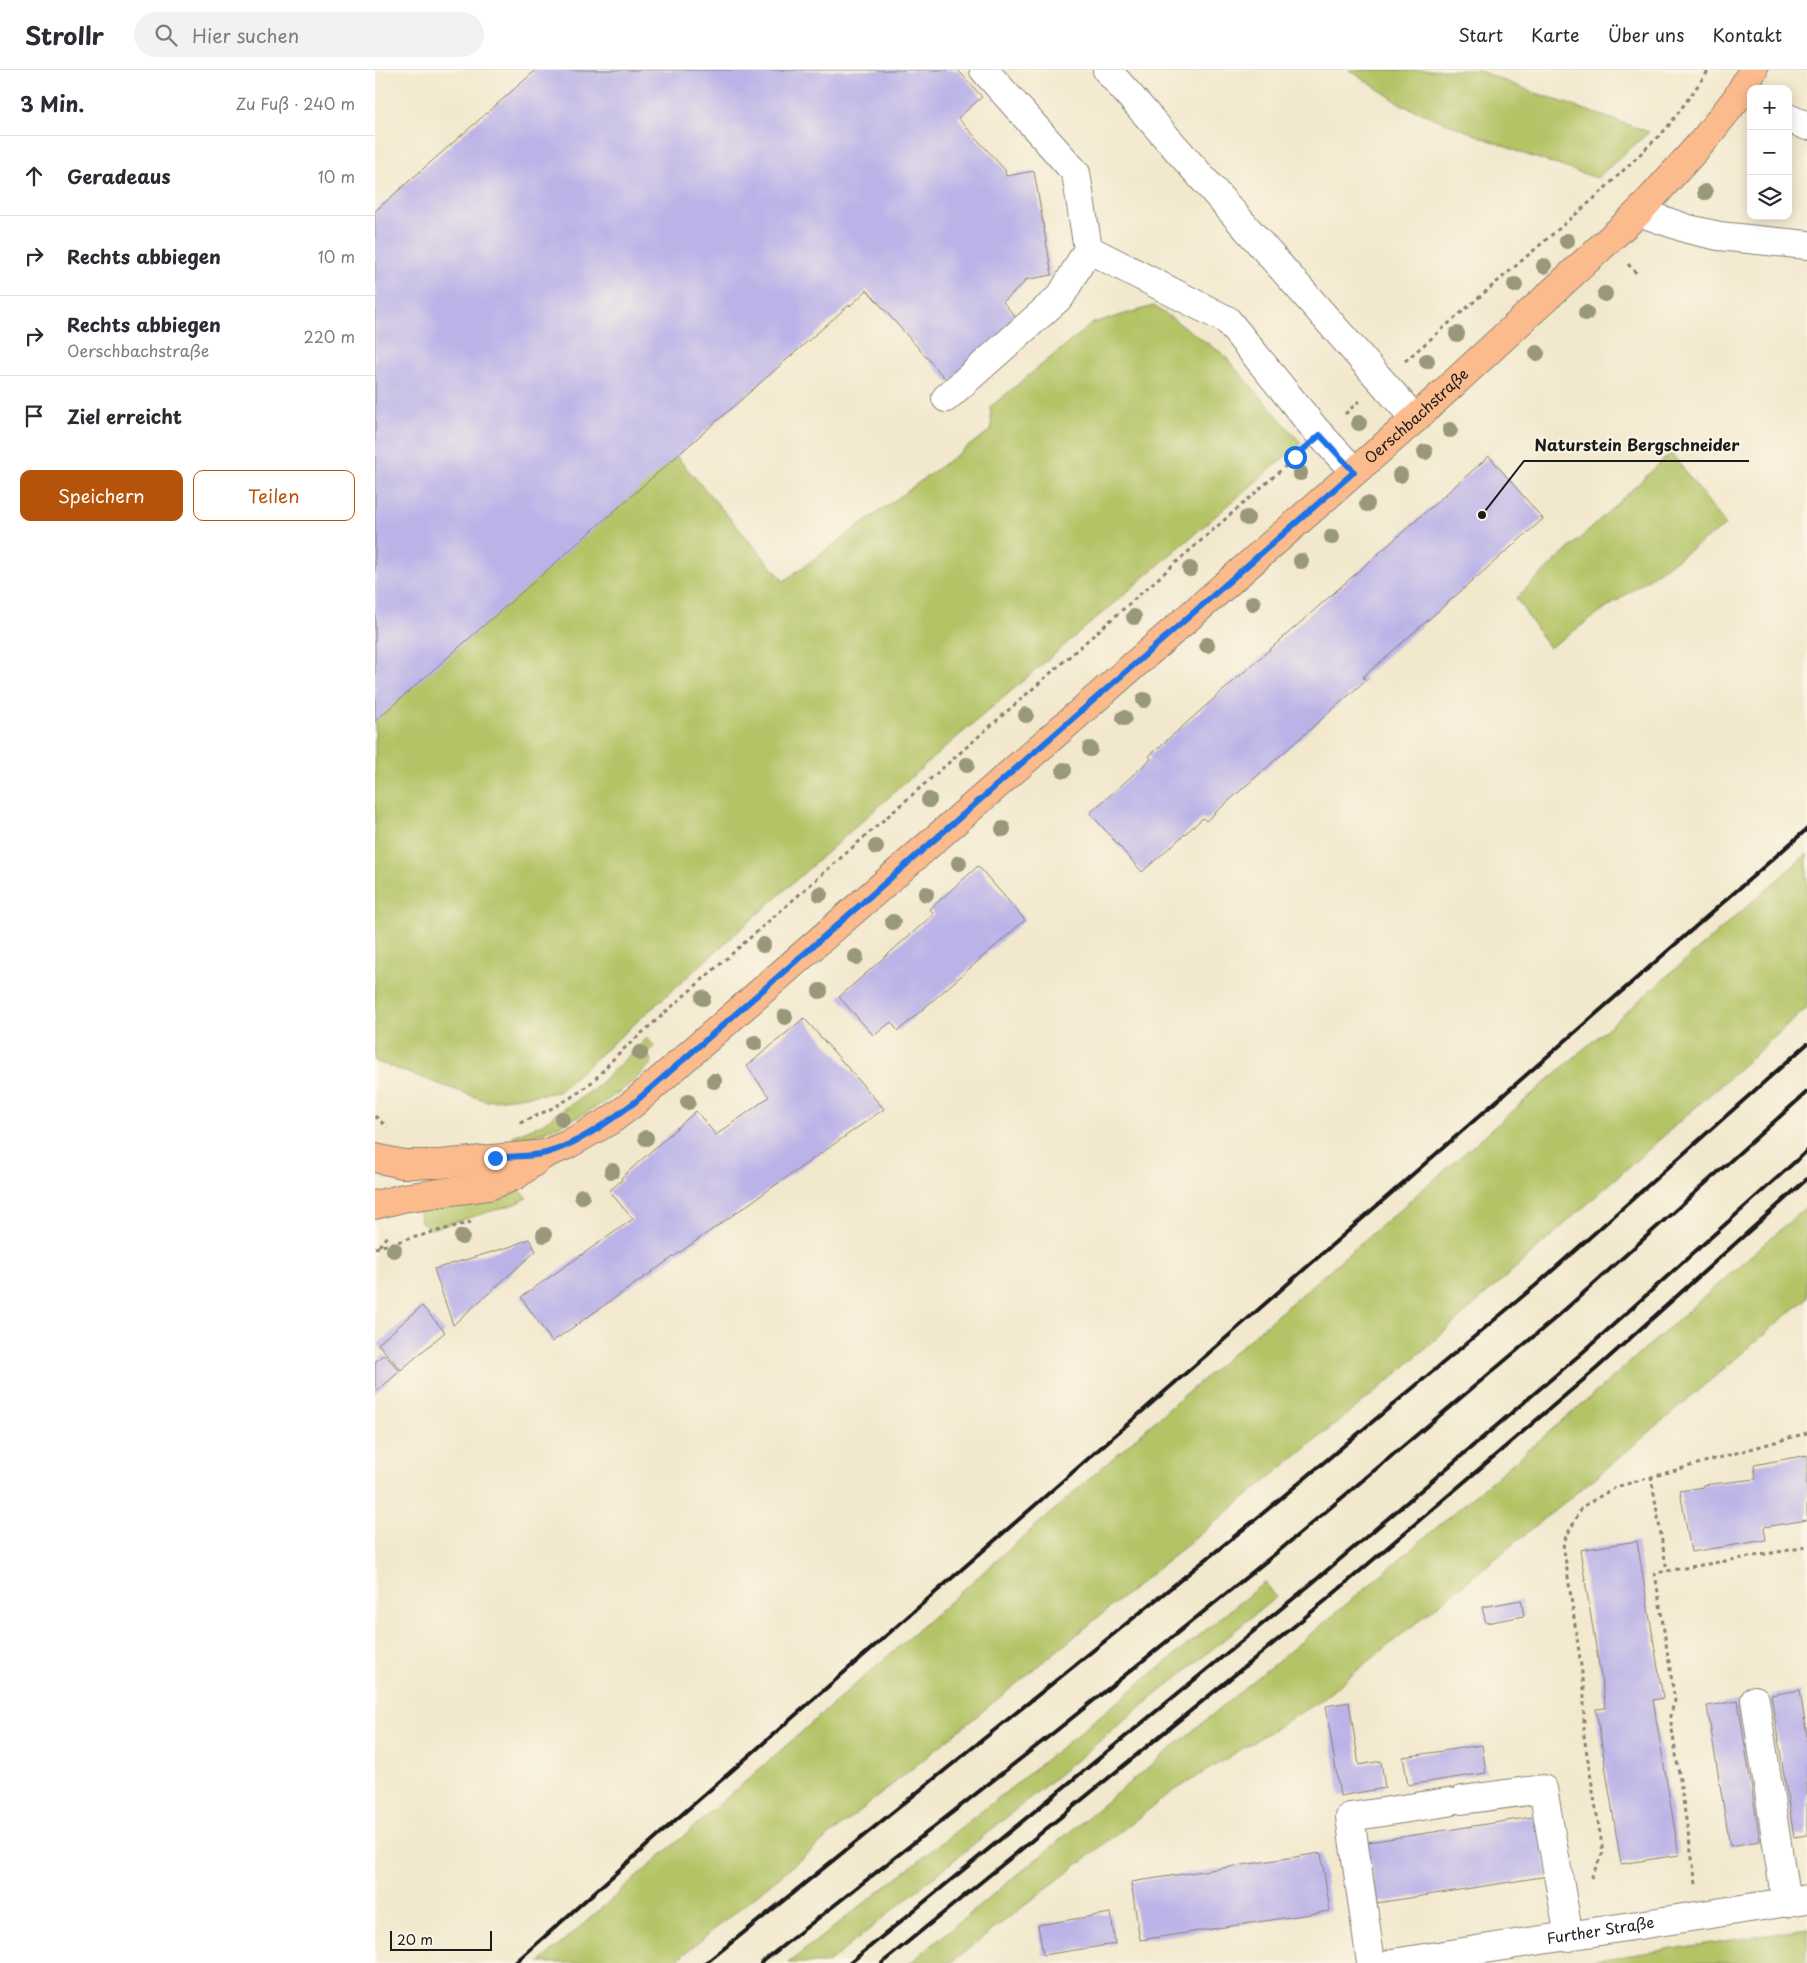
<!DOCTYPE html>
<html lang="de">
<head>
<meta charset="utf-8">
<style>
  :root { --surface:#fff; --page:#f2f2f3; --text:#2b2b33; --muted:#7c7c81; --line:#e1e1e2; --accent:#b45309 }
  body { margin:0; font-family:"Playpen Sans",sans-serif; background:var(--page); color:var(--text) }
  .controls { position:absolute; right:15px; top:15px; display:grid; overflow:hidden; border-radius:10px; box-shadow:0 2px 12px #0003 }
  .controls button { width:45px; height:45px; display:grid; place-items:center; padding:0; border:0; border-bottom:1px solid var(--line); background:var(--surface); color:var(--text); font:25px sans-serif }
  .scale { position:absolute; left:15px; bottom:12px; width:102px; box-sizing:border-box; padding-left:5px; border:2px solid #1c1c1c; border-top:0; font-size:14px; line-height:18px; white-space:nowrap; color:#1c1c1c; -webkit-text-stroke:4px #fcf5e5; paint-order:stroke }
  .stop { position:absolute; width:15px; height:15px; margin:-11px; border:4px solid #1a73e8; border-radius:50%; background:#fff }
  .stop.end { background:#1a73e8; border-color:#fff; box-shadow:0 1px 5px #0008 }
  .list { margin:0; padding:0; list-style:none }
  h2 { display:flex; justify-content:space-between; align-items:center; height:65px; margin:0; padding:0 20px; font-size:21px }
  h2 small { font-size:16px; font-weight:400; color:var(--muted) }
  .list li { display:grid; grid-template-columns:32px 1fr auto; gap:15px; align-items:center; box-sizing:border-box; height:80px; padding:0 20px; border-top:1px solid var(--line) }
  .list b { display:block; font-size:19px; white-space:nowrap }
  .list p { margin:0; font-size:16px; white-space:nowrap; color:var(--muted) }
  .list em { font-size:16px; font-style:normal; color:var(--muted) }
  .actions { display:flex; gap:10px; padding:15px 20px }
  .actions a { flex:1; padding:11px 0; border:1px solid var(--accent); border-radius:10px; text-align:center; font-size:18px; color:var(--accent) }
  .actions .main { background:var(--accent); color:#fff }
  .icon { flex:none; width:28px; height:28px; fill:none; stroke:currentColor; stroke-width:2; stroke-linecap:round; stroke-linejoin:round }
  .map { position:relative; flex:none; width:1432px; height:1893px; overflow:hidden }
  header { display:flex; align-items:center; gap:30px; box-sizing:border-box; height:70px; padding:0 25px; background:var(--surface); border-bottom:1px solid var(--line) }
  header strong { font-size:24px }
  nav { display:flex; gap:28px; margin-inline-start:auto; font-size:18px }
  .search { width:350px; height:45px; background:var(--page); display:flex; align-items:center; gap:12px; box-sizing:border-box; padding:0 18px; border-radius:28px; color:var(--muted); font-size:19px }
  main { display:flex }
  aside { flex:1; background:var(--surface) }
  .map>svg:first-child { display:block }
</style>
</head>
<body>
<header>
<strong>Strollr</strong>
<div class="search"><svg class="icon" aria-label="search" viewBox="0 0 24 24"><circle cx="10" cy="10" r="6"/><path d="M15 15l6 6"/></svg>Hier suchen</div>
<nav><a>Start</a><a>Karte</a><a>Über uns</a><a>Kontakt</a></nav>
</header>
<main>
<aside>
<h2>3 Min.<small>Zu Fuß · 240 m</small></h2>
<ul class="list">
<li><svg class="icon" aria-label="ahead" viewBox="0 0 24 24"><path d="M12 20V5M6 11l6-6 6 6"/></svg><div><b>Geradeaus</b></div><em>10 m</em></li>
<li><svg class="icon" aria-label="right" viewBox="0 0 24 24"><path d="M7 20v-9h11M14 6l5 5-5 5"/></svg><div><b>Rechts abbiegen</b></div><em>10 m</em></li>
<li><svg class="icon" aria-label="right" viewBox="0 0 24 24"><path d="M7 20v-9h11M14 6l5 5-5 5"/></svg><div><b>Rechts abbiegen</b><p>Oerschbachstraße</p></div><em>220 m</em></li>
<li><svg class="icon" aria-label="arrive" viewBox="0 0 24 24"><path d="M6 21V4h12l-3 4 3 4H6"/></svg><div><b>Ziel erreicht</b></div></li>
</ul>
<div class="actions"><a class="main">Speichern</a><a>Teilen</a></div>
</aside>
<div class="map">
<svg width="1432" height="1893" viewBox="0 0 1432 1893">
  <rect width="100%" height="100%" fill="#fcf5e5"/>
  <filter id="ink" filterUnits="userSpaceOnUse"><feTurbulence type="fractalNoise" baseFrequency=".02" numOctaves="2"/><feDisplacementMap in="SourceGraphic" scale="10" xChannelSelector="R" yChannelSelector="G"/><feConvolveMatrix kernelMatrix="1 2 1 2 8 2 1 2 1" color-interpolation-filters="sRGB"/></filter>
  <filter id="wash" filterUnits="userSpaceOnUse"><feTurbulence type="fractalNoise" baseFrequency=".0096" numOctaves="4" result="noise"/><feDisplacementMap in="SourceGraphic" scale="20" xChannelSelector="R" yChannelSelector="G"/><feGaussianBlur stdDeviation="1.12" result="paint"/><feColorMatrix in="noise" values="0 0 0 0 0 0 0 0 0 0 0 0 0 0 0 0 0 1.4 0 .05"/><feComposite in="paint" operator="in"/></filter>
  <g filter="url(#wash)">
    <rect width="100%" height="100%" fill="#f2e8cd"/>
    <path fill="#b3c365" stroke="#687040" d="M974,0H1102L1158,22L1274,62L1222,108L1149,84L1029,36Z
      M779,236L848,284L926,373L559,687L183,1022L112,1031L0,991V638L295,379L409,511L617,359L615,337L718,253Z
      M1296,383L1351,455L1174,578L1141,528Z
      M1432,784V938L1016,1309L298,1893H164L813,1322L1030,1135Z
      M272,968L280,977L273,984L277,993C240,1033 190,1056 139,1072L138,1066L167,1054L219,1019Z
      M146,1121L152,1128L140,1134L56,1159L46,1152L43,1136L109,1130Z
      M1432,1136V1228L1238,1393L946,1630L794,1724L575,1893H535L961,1543L1227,1317Z
      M890,1512L901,1527L453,1893H413L631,1722Z
      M1432,1859V1893H1202Z"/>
    <g id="blocks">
      <path fill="#bbb3e7" d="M161,0H583L607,27L583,48L630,100L631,106L659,101L677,205L650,210V212L628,232L645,252L574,313L492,220L475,236L474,235L0,651V141Z
        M1114,386L1168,449L988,607L991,610L831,751L828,748L767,802L715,743L776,689L774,686Z
        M603,796L650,850L523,961L516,952L499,966L464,927L559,844L555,839Z
        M429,948L509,1039L177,1272L146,1227L258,1149L234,1121L247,1110L246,1108L321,1041L341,1065L394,1027L372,996Z
        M154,1169L161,1181L78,1255L59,1199L134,1177Z
        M47,1236L70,1262L26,1300L3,1274Z
        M9,1284L25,1301L0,1323V1292Z
        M1432,1385V1450L1389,1457L1391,1470L1316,1482L1305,1421L1329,1417L1328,1415L1381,1409L1379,1395Z
        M1262,1471L1288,1628L1278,1630L1304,1785L1246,1794L1221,1639L1231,1638L1205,1480Z
        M1146,1530L1149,1546L1111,1553L1107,1537Z
        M1425,1620L1432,1666V1765L1419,1767L1396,1625Z
        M1363,1631L1385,1771L1355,1776L1332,1636Z
        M974,1632L984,1695L1006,1691L1010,1718L965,1726L951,1636Z
        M1107,1675L1111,1703L1033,1715L1028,1687Z
        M1164,1746L1173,1806L1002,1833L993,1772Z
        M946,1783L955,1841L765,1870L756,1812Z
        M736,1843L740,1874L668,1885L663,1855Z"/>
    </g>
  </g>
  <g filter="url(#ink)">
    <use href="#blocks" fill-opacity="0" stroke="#878274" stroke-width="1"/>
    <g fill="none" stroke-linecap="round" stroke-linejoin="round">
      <defs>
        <g id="minor">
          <path d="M732,0L1040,349"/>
          <path d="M1413,48L1432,56"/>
          <path d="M1264,142L1313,159L1344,166L1432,175"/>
          <path d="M713,179L852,250L940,359L979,401"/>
          <path d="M571,328L686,226L713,179L701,103L609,0"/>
          <path d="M1380,1630L1411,1833"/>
          <path d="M1087,1730L1168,1719L1194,1867"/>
          <path d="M996,1893L975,1747L1073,1732"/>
          <path id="s1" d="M1018,1893L1432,1829"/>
        </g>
        <g id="major">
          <path d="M0,1088L28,1094H65L170,1084"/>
          <path id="s2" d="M0,1135L28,1128L114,1116L140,1106L170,1084L192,1075L236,1050L260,1032L1040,349L1264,142L1328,71L1362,28L1378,0"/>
        </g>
      </defs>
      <use href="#minor" stroke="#878274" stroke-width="30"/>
      <use href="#major" stroke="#878274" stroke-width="30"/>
      <path stroke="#878274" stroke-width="3" stroke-dasharray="4 4" stroke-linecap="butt" d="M1253,194L1263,205
        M1030,291L1222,126L1292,58L1334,0
        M970,344L984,331
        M0,1046L12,1057
        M145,1053C171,1042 198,1029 219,1010C227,1002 235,992 243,984L922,386
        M4,1176L12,1166
        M0,1178L96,1152
        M1276,1406L1292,1501
        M1216,1808L1228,1782L1209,1666V1616L1188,1473L1207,1437L1241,1417L1432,1363
        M1321,1814L1295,1646L1300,1631L1280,1503L1432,1477"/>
      <use href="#minor" stroke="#fff" stroke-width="28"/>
      <use href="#major" stroke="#fbbb8c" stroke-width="28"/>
      <path stroke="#1c1c1c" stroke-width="4" d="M140,1893L296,1754L1432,759
        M331,1893L881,1449L1160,1216L1432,974
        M386,1893L682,1660L905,1480L1184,1245L1432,1022
        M475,1893L936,1514L1208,1282L1432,1081
        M507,1893L950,1531L1221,1299L1432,1109"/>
    </g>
    <g fill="#99987a">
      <circle cx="1330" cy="122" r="8"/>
      <circle cx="1192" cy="171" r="8"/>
      <circle cx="1169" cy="196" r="8"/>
      <circle cx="1140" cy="215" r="8"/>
      <circle cx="1230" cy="224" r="8"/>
      <circle cx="1211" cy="243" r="8"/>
      <circle cx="1082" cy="264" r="8"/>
      <circle cx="1162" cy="283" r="8"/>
      <circle cx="1052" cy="291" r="8"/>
      <circle cx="984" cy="353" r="8"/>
      <circle cx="1075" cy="360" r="8"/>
      <circle cx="1050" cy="382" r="8"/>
      <circle cx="925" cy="403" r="8"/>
      <circle cx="1025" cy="405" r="8"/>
      <circle cx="992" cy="434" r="8"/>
      <circle cx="872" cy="448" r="8"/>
      <circle cx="957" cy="467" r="8"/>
      <circle cx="926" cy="491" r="8"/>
      <circle cx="815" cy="499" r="8"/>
      <circle cx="878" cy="533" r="8"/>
      <circle cx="759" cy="547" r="8"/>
      <circle cx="832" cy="575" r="8"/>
      <circle cx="769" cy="630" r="8"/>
      <circle cx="651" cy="645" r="8"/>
      <circle cx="749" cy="648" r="8"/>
      <circle cx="715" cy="679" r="8"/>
      <circle cx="592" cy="695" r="8"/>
      <circle cx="689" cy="700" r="8"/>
      <circle cx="554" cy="730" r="8"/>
      <circle cx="628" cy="759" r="8"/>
      <circle cx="501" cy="777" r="8"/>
      <circle cx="584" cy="793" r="8"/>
      <circle cx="445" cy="824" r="8"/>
      <circle cx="551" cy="824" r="8"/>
      <circle cx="518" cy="852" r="8"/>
      <circle cx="388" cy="875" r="8"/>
      <circle cx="481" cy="887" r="8"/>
      <circle cx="445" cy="921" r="8"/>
      <circle cx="328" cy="928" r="8"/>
      <circle cx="410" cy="947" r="8"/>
      <circle cx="380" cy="973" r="8"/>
      <circle cx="265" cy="983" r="8"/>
      <circle cx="339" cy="1011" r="8"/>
      <circle cx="313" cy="1032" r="8"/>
      <circle cx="187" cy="1049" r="8"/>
      <circle cx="271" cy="1068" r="8"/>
      <circle cx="237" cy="1101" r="8"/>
      <circle cx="207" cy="1126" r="8"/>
      <circle cx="169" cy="1165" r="8"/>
      <circle cx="87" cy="1167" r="8"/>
      <circle cx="19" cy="1180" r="8"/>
    </g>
  </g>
  <g fill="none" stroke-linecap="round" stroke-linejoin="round" filter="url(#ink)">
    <path stroke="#1a73e8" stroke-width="6" d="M120,1088C136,1086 156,1087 171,1083C203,1074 233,1052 260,1032L979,402L945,365L920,387"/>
  </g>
  <g text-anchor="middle" stroke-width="4" stroke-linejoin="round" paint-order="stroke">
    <g font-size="15" fill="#1c1c1c" stroke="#fcf5e5">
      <text dy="5" stroke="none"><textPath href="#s2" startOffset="1325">Oerschbachstraße</textPath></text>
      <text dy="5" stroke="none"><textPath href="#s1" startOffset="210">Further Straße</textPath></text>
    </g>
  </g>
  <path fill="none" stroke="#1c1c1c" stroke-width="2" d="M1107 445L1149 391H1374"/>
  <circle fill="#1c1c1c" stroke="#fcf5e5" stroke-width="2" cx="1107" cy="445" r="5"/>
  <g font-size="16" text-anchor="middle" font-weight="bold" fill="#1c1c1c" stroke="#fcf5e5" stroke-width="4" stroke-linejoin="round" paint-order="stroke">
    <text x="1262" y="381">Naturstein Bergschneider</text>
  </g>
</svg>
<div class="controls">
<button>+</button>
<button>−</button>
<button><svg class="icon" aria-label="layers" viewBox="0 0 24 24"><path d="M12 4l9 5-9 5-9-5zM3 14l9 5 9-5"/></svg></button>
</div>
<div class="scale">20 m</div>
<div class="stop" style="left:920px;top:387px"></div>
<div class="stop end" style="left:120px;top:1088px"></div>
</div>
</main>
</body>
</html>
